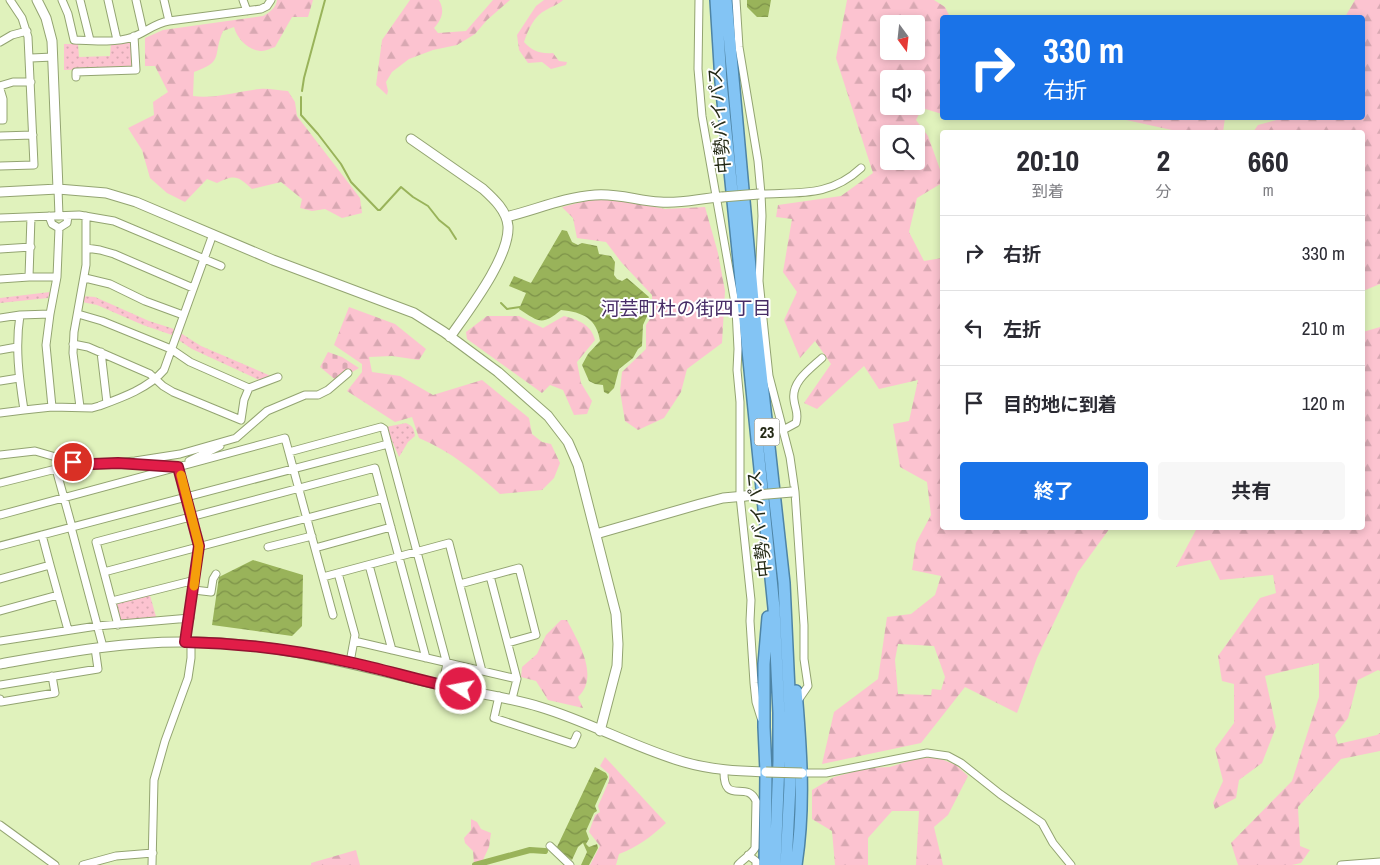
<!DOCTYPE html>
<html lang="ja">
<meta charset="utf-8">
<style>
:root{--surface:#fff;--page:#f7f7f7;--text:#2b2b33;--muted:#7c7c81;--line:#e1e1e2;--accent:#1a73e8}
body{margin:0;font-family:"Archivo Narrow","Noto Sans JP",sans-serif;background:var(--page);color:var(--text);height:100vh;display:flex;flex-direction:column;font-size:19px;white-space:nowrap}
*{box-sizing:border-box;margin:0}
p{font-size:16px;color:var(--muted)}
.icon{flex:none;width:28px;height:28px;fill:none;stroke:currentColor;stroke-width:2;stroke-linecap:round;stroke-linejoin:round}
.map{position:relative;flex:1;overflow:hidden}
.details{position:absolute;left:940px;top:130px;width:425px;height:400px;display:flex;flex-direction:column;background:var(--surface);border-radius:5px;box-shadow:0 2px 8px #0003}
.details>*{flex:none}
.top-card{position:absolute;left:940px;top:15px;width:425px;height:105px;border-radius:5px;box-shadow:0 2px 8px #0003;background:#1a73e8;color:#fff;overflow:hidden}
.needle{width:32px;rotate:165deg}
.buttons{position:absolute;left:880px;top:15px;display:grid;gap:10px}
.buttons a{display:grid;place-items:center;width:45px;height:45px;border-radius:5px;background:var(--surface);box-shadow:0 2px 8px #0003;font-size:25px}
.pin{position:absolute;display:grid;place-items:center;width:42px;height:42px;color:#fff;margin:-21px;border:2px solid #fff;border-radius:50%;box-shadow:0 1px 5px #0007}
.me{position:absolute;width:55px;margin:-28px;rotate:281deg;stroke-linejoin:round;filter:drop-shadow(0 0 4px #0008)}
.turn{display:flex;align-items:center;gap:18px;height:105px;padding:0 20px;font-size:22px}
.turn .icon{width:65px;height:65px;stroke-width:2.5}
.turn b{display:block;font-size:35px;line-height:42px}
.eta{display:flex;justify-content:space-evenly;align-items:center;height:85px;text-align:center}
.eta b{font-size:30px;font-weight:700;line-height:35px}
.action{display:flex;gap:10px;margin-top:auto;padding:10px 20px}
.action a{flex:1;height:58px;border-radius:5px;background:var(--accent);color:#fff;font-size:20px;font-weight:700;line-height:58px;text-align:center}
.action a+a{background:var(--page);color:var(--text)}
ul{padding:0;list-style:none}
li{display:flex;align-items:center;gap:15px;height:75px;padding:0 20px;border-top:1px solid var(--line)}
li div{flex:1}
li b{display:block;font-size:19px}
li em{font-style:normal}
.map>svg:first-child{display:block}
</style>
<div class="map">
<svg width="1380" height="865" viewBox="0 0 1380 865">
<defs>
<pattern id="forest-firs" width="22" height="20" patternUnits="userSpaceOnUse" patternTransform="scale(1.25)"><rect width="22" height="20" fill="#fcc3d0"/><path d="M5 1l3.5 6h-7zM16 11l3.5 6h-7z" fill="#d8a8b2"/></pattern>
<pattern id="cemetery-stones" width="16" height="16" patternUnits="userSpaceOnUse" patternTransform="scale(1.25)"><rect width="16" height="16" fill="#fcc3d0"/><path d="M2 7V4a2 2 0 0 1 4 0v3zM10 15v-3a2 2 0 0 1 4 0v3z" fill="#d8a8b2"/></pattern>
<pattern id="park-dots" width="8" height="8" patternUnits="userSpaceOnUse" patternTransform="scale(1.25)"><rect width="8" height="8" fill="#fcc3d0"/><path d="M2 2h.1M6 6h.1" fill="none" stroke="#d8a8b2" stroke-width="1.8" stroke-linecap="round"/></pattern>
<pattern id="water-waves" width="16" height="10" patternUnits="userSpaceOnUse" patternTransform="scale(1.25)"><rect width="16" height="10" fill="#99b35a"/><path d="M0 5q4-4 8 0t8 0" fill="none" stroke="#7d9249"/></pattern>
</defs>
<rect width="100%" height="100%" fill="#e0f2bc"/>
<path fill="url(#forest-firs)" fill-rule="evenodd" d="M277,0H313L308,17H292L275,47C271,48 266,51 262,51C249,51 237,39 234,27L223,31C212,56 225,61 194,72L193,96C215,99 238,91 260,89C269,88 279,91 288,91L295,102L297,116L360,198L362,213L342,218L325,209L312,211L300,208L302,199L281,182L252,189C238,176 235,174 217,183L207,179L185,202L167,193L150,178L142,150L128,128L154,115L153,102L168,92L155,66H145V38L163,30L263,16C270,12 276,8 277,0Z
M410,0H439C445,11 442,19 434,28L438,33L466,31L493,0H510L487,20L475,34L457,45L433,50L409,59L392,72L386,82L388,91L387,95L376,85L382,40Z
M544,0H563C558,5 552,6 546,10C534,16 528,30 524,42C532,51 540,54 553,53L559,61L567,62L566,65L551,69L542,62L528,63L519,50L517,35L536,6Z
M847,0H934L945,7L950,17L942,18V114L922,108L916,120L928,136L942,175V183L917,198L909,232L924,261L942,258V528H1110L1078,572L1037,658L1017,713L965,687L921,743L822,764L834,712L878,679L887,617L911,614L935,595L941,576L912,570L916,543L931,515L927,482L900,467L893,424L909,421L918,380L879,389L864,366L817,409L804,403L831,364L815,341L800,358L784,320L797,292L783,272L792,219L776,217L778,205L841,196L873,173L836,58ZM889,24H916V51H889ZM889,79H916V106H889ZM889,134H916V161H889ZM898,644L934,646L945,677L941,690L932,689L931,695L898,694L895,660Z
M1355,0H1380V284L1363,291L1364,220L1362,219V132H1253L1258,125L1284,118H1362V18L1345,17Z
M1117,118H1225L1223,132H1181Z
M593,199L626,201L665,209L705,207L718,253L725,291L722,343L687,369L681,392L664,418L638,430L625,421L620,391L622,372L646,349V325L652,316V295L622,263L606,242L577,238L573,218L562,207Z
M349,307L395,324L426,349L419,360L392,356L369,357L372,372L400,376L433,395L482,380L529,418L532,434L542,442L551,444L560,463L554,478L542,490L500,494C474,471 452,452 419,438L412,417L395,422L347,391L362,372V364L334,345Z
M487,316H519L543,328L564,316C578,320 591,324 595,340L577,362L581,383L592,401L587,414L574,415L563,390L550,385L542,393L467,339L466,332Z
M1380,327V671L1378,670L1358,680L1348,718L1335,735L1338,744L1377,735L1380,733V751L1341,759L1298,807L1300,846L1310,850L1301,863L1292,865H1238L1231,843L1292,781L1319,697V663L1265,676L1276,727L1262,763L1239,780L1236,798L1215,809L1213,803L1223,781L1215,749L1234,723V684L1222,681L1218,656L1260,598L1276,593L1273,575L1220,580L1210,560L1176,567L1197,528H1362L1363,332Z
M561,620H567C578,642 600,676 578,697L583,708L548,700L536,681L521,677L522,667L537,654L546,635Z
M605,757L666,823C652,836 638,847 619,854L616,865H590L600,846L589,832L595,815L600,812L598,806L609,781V774L600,766Z
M936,757L956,765L968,776L948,815L934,827L943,865H916L919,811H892L868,838V865H835L832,831L812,819V790L834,777L868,768L890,767L918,758Z
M471,819L477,822L481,829L491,833L489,847L482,862L474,863L473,851L465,843L464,838L471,830Z
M356,850L360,865H311V863Z"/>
<path fill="url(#cemetery-stones)" d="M328,352L342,357L359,368L337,381L320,367Z"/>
<path fill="url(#park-dots)" d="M130,40L132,43L133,65L129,68L64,70V44H78L79,57L110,56L111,43Z
M50,292L48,298L0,303V298Z
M82,296L95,297L149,321L174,329L172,335L143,325L97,305L82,302Z
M179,332L201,346L271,376L259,380L192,349L177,339Z
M406,423C413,426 414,429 415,436L408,442L399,457L386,427Z
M149,592L157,620L119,624L113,602Z"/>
<path fill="url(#water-waves)" d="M747,0H771L768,17H757L747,7Z
M562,230L567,231L572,242L578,245L582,243L597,246L599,254L611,256L615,262L614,275L617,279L622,281L627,278L649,297L644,307L649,312L643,325L642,346L638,349L633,358L619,369L614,388L608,394L604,392L603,385L595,384L589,381L582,365L588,354L600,341C597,319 583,312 561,310C542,326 539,322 519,309L526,293L509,286L514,276L531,283Z
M253,560L303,575L302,626L292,636L212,625L219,577Z
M595,767L606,773L608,777L595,806L597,811L594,813L586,831L589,839L586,844L589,847L597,844L598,848L589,865H581L587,852L583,843L578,847L572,860L566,856L557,847Z"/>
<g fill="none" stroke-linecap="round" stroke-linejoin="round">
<path stroke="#99b35a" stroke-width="2" d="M302,91L304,78L325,0
M301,97V115L318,134L341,164L351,182L378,210H380L401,187L413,197L428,206L439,220L449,228L456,239
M501,303L507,309L520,307"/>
<path stroke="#99b35a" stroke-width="6" d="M475,865L530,850L545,851"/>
<g stroke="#93a471" stroke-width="9">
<path id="minor" d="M62,0L68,14L74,40C93,41 115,43 133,37C146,32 155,23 169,21L164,0
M80,0L90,40
M108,0L117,40
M136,0L143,31
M243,0L247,11
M699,0L698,69L702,116L736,309L738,349L737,370L740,402V496L751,600L750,621L754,683L756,702L761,718
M736,0L739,47L758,161L761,194L762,216L759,281L769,376L790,457L795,492L804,625V659L808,686L797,702
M169,21L261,9L267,6L271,0
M0,42L12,35L27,31
M31,58L53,57
M76,77V72L136,70L134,36
M0,86L13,82H31
M0,89L3,99V120H0
M0,136L33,135
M0,166L34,165L28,37L22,18L10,0
M58,189L59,216
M761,194C800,192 830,197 861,168
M49,216L52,224L59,228L67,223L68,216
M0,218L79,215L114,221L221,266
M86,248L100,250L114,254L193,288
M0,249L31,247
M29,277L31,217
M85,278L110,284L145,301L183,315
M0,279L29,277H57
M50,314L20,315C15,347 19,378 24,410L52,407L46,345L50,314L57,277L59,228
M78,314L102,321L171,349L190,362L249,388
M0,318L20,315
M73,344L88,347L150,374L163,386L173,392L241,420L244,400L249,388L278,377
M0,350L17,347
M101,352L107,403
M0,381L19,378
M52,407L92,408L99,406C121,398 149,388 164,370L213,234
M80,407L73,353L74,332L86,265V216
M0,413L24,410
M783,430L796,423C799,413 795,409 794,400C791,382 810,369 822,358
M289,452L381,427L384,429L447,664L442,685
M0,455L35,451L73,462L101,464L135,461L180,454L236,438L267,411L305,395H318L328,390L348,373
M189,461L220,446
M133,464L172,467
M178,467L199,547L185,641
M0,483L56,469L72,527
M0,515L285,438L333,615
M71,527L103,647
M42,535L50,565
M0,546L388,444
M268,547L312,536
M315,548L391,527
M369,565L392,650
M104,572L383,498
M338,573L355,635L350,662
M490,576L517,679L512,699
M323,577L449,543L482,671
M0,579L50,565L68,630
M460,584L519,568L536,635L508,643
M194,590L211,592L213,579L216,574
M112,601L195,580
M0,611L58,595
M118,625L96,542L375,468L426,658
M0,641L97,626L190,618
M354,641L517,679
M0,685L98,669L95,648
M499,696L494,718L573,744L577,735
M0,699L1,702L55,693L52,676
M724,770C723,807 747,779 756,801L755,848C751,855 743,859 738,865
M802,773H826L927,753L948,756L961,763L1000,794L1042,823L1053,843L1071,865
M0,825L55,865
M550,846L570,865
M748,855L756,861V865
M83,865L116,856L153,853
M152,865L154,780L165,741L188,678L191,658V642
M1341,865L1380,862"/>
</g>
<g stroke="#93a471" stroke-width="11">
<path id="tertiary" d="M411,139L483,189C494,199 507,211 508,226C510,257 468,311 450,337
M58,189L106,193L136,202L273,260L414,313L444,332L498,372L548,416L568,442L578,465L616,614L618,644L617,666L600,731
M0,192L58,189L52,41L46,18L37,0
M506,217C535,210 565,197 595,195C618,193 638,201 660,202C681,204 701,198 722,197
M596,534L700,504L723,498L745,496
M0,664C62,653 125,641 188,642C278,642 354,665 440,685C474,693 507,697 540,707C590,722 635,748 684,762C711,770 738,771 766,772"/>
</g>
<g stroke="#4e84a5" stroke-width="14">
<path id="trunk" d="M716,0L721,82L774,608L779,713V761L775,865
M726,0L753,301L784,583L790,712V785L786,865
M796,691C801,750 805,807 796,865
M765,865L766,772L764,727V664L768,617"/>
</g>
<use href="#minor" stroke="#fff" stroke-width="7"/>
<use href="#tertiary" stroke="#fff" stroke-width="9"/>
<use href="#trunk" stroke="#83c4f4" stroke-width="11"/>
<g stroke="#93a471" stroke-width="11" stroke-linecap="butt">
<path id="tertiary-bridge" d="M722,197L759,194
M745,496L792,492
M766,772L802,773"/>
</g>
<use href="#tertiary-bridge" stroke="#fff" stroke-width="9"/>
</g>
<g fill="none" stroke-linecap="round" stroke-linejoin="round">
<g stroke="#92132f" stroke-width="12">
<path id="route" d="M73,462L93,464L118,463L178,467L199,546L185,642C241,643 295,650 349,662C387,670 423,682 461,689"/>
</g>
<use href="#route" stroke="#e11d48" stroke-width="9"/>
<path stroke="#f59e0b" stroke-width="9" d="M181,475L199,546L194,586"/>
</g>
<g text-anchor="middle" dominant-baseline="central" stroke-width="4" stroke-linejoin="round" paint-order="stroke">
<rect fill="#fff" stroke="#666a5c" stroke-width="1" x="754.5" y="418.5" width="25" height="27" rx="4"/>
<g font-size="16" font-weight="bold" fill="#242a16">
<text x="767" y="432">23</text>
</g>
<g font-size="18" fill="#242a16" stroke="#fff">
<text transform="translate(719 120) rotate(-95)">中勢バイパス</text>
<text transform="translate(759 524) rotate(-96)">中勢バイパス</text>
</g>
<g font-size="19" fill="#472c66" stroke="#fff">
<text x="686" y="308">河芸町杜の街四丁目</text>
</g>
</g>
</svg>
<div class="buttons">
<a><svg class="needle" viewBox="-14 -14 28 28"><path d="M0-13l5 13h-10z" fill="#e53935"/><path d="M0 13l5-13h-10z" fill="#7c7c81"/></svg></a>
<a><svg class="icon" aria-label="sound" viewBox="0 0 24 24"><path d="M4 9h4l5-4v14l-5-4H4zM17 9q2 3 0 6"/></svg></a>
<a><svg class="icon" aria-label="search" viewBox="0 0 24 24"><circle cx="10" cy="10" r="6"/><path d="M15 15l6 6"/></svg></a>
</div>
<div class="pin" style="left:73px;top:462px;background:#d93025"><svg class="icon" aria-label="arrive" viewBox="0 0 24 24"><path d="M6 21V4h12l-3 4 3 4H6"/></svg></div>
<svg class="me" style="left:461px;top:689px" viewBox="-20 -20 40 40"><circle r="17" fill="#e11d48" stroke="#fff" stroke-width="3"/><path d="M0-11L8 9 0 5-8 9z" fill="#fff"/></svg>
<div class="top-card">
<div class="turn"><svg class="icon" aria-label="right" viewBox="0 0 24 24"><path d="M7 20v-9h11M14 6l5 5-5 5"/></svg><div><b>330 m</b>右折</div></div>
</div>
<section class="details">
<div class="eta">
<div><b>20:10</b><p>到着</p></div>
<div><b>2</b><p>分</p></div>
<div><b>660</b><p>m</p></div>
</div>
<ul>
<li><svg class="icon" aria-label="right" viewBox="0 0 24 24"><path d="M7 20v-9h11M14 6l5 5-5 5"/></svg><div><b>右折</b></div><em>330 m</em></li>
<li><svg class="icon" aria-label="left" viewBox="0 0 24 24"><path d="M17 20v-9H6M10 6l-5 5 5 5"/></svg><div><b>左折</b></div><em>210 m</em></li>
<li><svg class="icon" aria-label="arrive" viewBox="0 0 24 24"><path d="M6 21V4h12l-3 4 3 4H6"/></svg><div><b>目的地に到着</b></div><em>120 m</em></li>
</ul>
<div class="action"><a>終了</a><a>共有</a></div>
</section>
</div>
